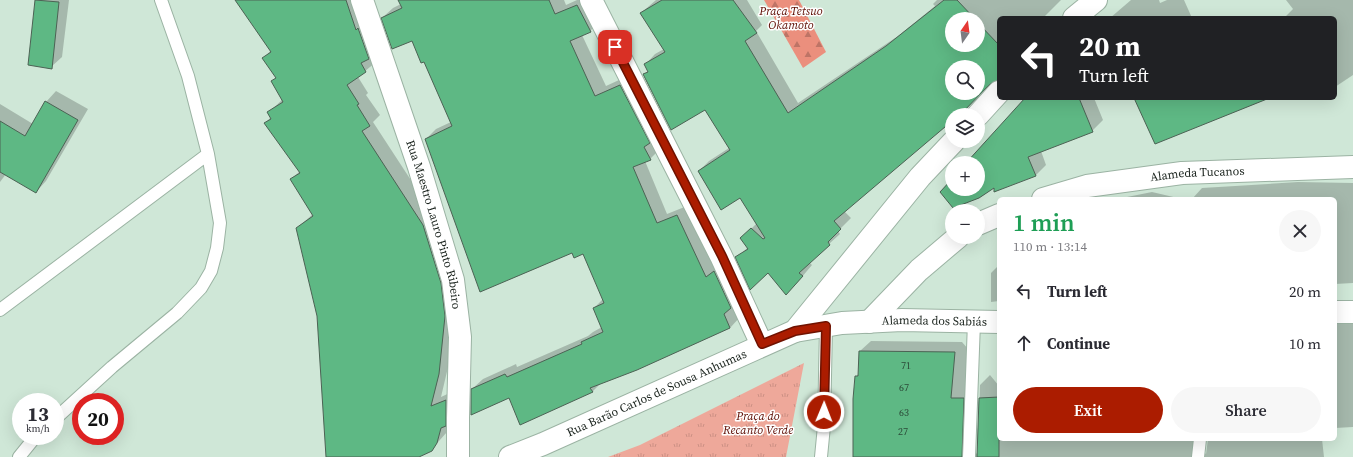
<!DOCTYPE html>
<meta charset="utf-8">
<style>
:root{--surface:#fff;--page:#f7f7f7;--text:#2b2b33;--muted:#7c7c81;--accent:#ab1c00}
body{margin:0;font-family:"Source Serif 4",serif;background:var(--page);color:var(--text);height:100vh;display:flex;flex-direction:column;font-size:15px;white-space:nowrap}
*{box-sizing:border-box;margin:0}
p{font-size:13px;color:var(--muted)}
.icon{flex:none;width:22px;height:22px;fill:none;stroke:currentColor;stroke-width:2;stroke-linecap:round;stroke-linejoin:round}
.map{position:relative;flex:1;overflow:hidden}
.details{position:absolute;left:997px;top:197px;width:340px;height:244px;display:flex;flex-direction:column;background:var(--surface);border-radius:6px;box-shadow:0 4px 16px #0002}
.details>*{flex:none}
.top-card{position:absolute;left:997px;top:16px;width:340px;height:84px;border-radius:6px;box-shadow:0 4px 16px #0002;background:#202124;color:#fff;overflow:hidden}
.needle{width:26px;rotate:14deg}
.fabs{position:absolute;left:945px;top:12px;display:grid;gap:8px}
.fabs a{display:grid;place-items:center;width:40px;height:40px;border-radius:50%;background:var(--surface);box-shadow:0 4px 16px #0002;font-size:20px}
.speed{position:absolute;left:12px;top:393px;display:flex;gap:8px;font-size:20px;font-weight:700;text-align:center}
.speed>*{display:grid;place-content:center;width:52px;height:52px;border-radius:50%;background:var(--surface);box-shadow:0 4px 16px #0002;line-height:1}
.speed small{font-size:10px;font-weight:400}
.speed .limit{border:6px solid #d22;background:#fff;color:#111}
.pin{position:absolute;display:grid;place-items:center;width:34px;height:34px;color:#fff;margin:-17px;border-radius:8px;box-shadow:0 2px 6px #0006}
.me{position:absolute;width:44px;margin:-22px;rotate:1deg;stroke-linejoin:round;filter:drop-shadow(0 0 3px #0008)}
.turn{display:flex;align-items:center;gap:14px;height:84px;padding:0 16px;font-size:18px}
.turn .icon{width:52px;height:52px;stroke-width:2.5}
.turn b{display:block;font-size:28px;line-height:34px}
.round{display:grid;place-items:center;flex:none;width:42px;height:42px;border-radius:21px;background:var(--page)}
.summary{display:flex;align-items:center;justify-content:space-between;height:68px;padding:0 16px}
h1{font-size:24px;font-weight:600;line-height:30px;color:#1e9e55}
.cta{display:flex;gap:8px;margin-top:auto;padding:8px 16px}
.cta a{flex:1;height:46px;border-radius:24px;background:var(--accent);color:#fff;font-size:16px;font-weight:600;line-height:46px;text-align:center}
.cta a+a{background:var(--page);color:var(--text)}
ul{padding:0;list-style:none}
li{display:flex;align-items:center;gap:12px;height:52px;padding:0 16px}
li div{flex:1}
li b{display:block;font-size:15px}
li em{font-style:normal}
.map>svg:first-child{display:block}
</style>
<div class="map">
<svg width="1353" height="457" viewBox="0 0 1353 457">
<defs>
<pattern id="forest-firs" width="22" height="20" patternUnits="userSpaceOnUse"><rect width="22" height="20" fill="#eb8f7d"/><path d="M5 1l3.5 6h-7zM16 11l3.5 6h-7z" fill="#be7466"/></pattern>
<pattern id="park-tufts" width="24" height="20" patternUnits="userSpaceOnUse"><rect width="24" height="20" fill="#eea89a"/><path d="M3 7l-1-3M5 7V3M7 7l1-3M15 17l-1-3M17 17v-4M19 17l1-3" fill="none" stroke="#cc9084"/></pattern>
</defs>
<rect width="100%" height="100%" fill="#cfe7d7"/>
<path fill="url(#forest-firs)" d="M764,0H799L826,52L803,68Z"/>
<path fill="url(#park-tufts)" d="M804,363L786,457H608L640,445Z"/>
<path fill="#0003" fill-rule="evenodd" d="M36,0H69L62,57L51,67L29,64Z
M237,0H359L376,62L358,77L368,93L366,95L380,115L373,122L433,214L450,272L449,363L441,397L456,390L447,432L431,450L413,457H327L318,316L297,228L313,214L291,179L300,171L265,123L271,117L268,113L283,99L272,81L277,77L264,58L271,50Z
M399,0H564L566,5L577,0H590L600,21L590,31L582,35L606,86L630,75L660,149L650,159L645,161L667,214L687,206L740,317L730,328L602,382L592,392L509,397L472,389L483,379L516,364L517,367L588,336L593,332L602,327L594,308L603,299L583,253L573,252L426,139L436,129L451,122L424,61L412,40L382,18L393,8L401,4Z
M656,0H747L762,25L756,31L798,103L898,36L935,6L933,4L937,0H1061L1043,18H999V60L992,81L967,108L958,115H952V120L844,211L851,218L838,231L840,234L809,262L812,265L796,284L737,258L748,247L741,239L757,223L740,197L699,171L709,161L729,148L705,108L644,75L648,71L645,65L655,54L664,49L641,13ZM952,19H978V45H952ZM952,67H978V93H952Z
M1131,0H1159L1160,3L1167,0H1184L1192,18H1110Z
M1286,0H1353V75L1335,87V18H1284L1293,9Z
M56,91L88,109L46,181L36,192L6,174L0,182V104L33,124L46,102Z
M1026,98H1094L1103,120L1092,131L1041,151L1046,165L1036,175L995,191V186L978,197L942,192L952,180V189H978V163H968Z
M1298,182L1353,183V283L1335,284V199H1192L1202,188Z
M1152,192L1182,199H1117Z
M999,230V262L997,232Z
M999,265V301L991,302V273Z
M1353,322V427L1335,428V323Z
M871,341L962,342L975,357V453L978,454L980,385L990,375L999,386V439H1202L1201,450L1206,454L1208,439H1322L1324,457H854L856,377L859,373L860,351Z"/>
<path fill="#5eb884" stroke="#4c6254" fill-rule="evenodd" d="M35,0L59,2L52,69L28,65Z
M235,0H346L356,30L358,28L369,59L361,63L366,72L347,85L359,104L357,105L370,126L362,131L423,225L441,283L445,316L439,374L431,406L446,400V426L441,428L437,443L432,451L419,457H326L317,316L296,228L313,216L290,179L300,173L264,123L271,119L267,112L283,102L271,81L276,78L262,58L271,52Z
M398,0H549L555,14L577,5L591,32L570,41L595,96L620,85L650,143L644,147L651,160L633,167L657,223L677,215L706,277L714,271L731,308L724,314L730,328L637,370L590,388L593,392L520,425L509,398L471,415V389L505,374L507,377L582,344L581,342L603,332L593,308L604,303L583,254L574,258L572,253L480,292L425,139L452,126L424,62L421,63L412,41L392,49L381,18L402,8Z
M662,0H733L757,33L745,41L788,113L886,46L944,0H957L975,19H952V45H978V23L999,45V80L990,84L960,115H952V121L834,221L841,229L828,242L830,245L799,273L803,276L786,295L768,273L750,290L735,257L748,249L740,238L751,228L763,239L765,238L740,198L721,210L698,171L730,150L705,110L671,130L643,74L648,72L644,64L665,52L640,13ZM952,67H978V93H952Z
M1025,98H1079L1093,132L1028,157L1036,176L994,192V188L979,198L953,208L940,192L952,179V189H978V163H966Z
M1134,98H1266L1267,99L1155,144Z
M45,101L78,120L36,193L0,172V121L25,136Z
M859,351L955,352L951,398H964L962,457H853V399L855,376H858Z
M999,397V457H977L979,398Z"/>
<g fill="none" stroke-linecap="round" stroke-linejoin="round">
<g stroke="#9bb3a3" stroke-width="14">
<path id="lane" d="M0,310L208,154
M55,419L112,367L177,313L201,288L211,271L217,248L220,223L208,154L188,76L161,0
M19,457L36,436
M821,457L824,426L826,326
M969,457L974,322
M1198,457L1200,439"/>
</g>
<g stroke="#9bb3a3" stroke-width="24">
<g id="street">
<path id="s1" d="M362,0L419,167L453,280L460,337L458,418V457"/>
<path d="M591,0L721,256L762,345"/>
<path d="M1074,18L1096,0"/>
<path d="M978,115L999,92"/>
<path id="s2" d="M1043,199L1087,186L1182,173L1353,167"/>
<path d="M978,224L999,215"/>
<path d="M1335,312H1353"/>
<path d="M869,322L919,270L958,237"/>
<path id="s3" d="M795,331L842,323L902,320L999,322"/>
<path id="s4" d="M510,457L543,444L795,331L920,177L954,141"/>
</g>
</g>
<use href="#lane" stroke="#fff" stroke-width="12"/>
<use href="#street" stroke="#fff" stroke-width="22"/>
</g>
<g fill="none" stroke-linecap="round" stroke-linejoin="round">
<g stroke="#6f1200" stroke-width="10">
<path id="route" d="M615,47L722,256L762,344L795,331L826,326L824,412"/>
</g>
<use href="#route" stroke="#ab1c00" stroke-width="7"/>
</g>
<g text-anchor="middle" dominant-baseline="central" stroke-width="3" stroke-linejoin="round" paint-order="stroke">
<g font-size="10" fill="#2b4837">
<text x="906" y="365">71</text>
<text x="904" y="387">67</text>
<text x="904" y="412">63</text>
<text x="903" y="431">27</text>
</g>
<g font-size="12" font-style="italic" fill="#5d0b00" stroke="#fff">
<text x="791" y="11">Praça Tetsuo<tspan x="791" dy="14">Okamoto</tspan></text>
<text x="758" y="416">Praça do<tspan x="758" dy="14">Recanto Verde</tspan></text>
</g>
<g font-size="12" fill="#1a231d" stroke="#fff">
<text stroke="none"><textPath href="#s2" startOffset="157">Alameda Tucanos</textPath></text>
<text stroke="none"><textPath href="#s1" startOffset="236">Rua Maestro Lauro Pinto Ribeiro</textPath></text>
<text stroke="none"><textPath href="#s3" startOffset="140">Alameda dos Sabiás</textPath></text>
<text stroke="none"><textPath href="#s4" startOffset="160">Rua Barão Carlos de Sousa Anhumas</textPath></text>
</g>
</g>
</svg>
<div class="fabs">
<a><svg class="needle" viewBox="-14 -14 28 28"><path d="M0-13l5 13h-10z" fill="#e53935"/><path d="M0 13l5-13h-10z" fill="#7c7c81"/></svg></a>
<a><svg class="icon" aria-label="search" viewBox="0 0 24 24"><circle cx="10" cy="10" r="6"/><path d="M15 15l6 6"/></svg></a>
<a><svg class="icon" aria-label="layers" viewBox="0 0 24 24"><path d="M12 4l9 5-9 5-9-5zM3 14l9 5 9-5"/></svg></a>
<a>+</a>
<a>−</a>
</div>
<div class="speed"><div>13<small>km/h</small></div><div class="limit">20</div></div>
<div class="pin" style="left:615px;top:47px;background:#d93025"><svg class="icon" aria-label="arrive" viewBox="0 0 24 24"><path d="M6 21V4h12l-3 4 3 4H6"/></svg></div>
<svg class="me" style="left:824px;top:412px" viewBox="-20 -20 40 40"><circle r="17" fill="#ab1c00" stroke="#fff" stroke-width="3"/><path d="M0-11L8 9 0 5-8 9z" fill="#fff"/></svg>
<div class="top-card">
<div class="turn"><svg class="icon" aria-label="left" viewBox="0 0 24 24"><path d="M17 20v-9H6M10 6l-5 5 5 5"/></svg><div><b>20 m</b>Turn left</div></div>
</div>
<section class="details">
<div class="summary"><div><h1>1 min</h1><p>110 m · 13:14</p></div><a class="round"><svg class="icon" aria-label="close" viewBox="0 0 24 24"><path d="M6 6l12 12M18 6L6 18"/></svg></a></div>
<ul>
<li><svg class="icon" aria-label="left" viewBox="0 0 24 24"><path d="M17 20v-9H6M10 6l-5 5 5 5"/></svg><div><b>Turn left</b></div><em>20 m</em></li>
<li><svg class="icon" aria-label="ahead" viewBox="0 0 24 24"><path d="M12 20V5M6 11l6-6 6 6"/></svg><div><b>Continue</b></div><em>10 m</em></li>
</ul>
<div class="cta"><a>Exit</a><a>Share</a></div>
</section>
</div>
